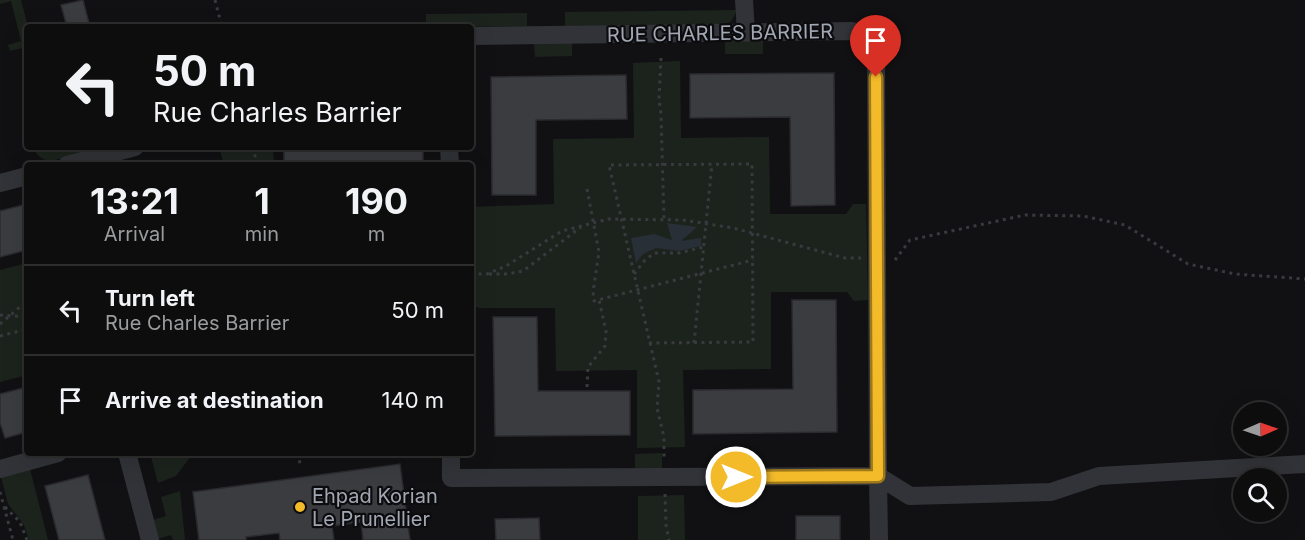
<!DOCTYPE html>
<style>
:root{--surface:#0d0d0e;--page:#1b1b1c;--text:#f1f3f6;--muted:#9a9c9e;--line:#2d2d2e}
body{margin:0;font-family:Inter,sans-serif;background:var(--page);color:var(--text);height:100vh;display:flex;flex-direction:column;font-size:22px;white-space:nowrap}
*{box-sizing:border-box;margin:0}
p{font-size:20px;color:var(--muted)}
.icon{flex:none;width:33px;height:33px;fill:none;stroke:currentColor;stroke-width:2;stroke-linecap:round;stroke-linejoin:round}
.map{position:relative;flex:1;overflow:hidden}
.drawer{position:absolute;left:24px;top:162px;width:450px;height:294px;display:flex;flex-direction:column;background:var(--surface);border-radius:6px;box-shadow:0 6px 24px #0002,0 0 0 2px var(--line)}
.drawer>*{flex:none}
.guide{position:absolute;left:24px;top:24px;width:450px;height:126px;border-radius:6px;box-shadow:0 6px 24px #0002,0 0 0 2px var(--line);background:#0d0d0e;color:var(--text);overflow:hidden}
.needle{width:39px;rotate:88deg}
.tools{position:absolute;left:1233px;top:402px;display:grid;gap:12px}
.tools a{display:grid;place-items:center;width:54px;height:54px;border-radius:50%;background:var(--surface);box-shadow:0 6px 24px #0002,0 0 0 2px var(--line);font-size:30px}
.pin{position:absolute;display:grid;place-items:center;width:51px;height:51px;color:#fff;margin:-62px -26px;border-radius:50% 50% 50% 0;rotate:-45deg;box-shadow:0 0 6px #0007}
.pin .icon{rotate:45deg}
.me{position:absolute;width:66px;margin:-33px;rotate:90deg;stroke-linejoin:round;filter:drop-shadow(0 0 4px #0008)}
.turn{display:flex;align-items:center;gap:21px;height:126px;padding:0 30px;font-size:27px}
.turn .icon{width:78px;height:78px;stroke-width:2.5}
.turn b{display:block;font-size:42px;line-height:51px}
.eta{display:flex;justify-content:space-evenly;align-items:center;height:102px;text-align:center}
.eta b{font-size:36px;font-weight:700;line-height:42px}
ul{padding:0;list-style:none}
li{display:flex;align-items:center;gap:18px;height:90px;padding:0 30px;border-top:2px solid var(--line)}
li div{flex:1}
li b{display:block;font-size:22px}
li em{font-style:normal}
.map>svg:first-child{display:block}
</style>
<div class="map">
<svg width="1305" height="540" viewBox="0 0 1305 540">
<rect width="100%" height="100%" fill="#111113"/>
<path fill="#1c231d" d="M0,0H21L28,27L27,65L22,48L10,51L8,45L21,41L11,1L0,4Z
M737,10L731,22L725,24L565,26V12Z
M527,13V26L426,27V14Z
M763,40V54H725V41Z
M572,42V56L535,57L534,43Z
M680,61L681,138L769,137L770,214H846L853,204H866L868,300L854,301L847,292H771V369L683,370L685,447L637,448V370L556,371L555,308H479L471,305V207L554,204L553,139L634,138L633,63Z
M34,147H105L51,161C42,160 36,156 34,147Z
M219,147H273L274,165H224Z
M27,263V375L0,382V270Z
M150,453H209L191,456L176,476L158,483Z
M662,453V472L648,473L641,468H635V454Z
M30,469L48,540H29L24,525L8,504L1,477Z
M180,491L185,540H173L171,535L158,539L153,520L166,516L161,497Z
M684,495L685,540H638V496Z"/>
<path fill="#282f36" d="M667,223L697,227L681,241L701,238V246L679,251L656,248L643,254L636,263L631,238L654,234L672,240Z"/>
<path fill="#3b3c40" stroke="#2b2b2f" stroke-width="1.5" d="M83,0L90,27H67L61,5Z
M834,73L835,205L791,206L790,117L690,118V74Z
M626,75L627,119L536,120V195H492L491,77Z
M423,147V165H284V149Z
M27,204V250L0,257V211Z
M792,300H836L837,432L693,434V390L793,389Z
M493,317H537L538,391H630V435L495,436Z
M27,387V432L5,438L0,423V394Z
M400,464L410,540H363L361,522L332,526L334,540H280L279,533L246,537V540H199L193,492Z
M88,475L105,540H59L45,486Z
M796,516H840V540H796Z
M539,518L540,540H496L495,519Z"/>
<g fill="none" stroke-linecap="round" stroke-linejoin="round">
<path stroke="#383a3f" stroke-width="3" stroke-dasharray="3 4.5" stroke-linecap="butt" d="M215,0L222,27
M661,58L659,99L661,114L664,220
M253,147L257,165
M587,189L599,252L593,292L594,301L753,260
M895,260L910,240L1025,215L1083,216L1125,225L1188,264L1235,274L1305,279
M471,274H487L506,266L562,231L608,219L683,220L733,228L845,258H861
M489,274H507L523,271L581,227
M634,274L645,260L655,253H679L704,247
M0,315L27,317
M0,324L27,301
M0,336L27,329
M649,343L753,342L752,164L609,165L659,382L657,408L664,437V461
M694,343L712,164
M587,387L588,367L605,346L606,331L599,300
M298,453L300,464
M0,492L13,540
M665,494L666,525L669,540
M5,507L20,522L27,540"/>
<path stroke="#323338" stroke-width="18" d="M744,0L746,32
M449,147L450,165
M67,165L135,147
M0,183L27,176
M127,453L150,540
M451,453V478L878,476L876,53L868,39L852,31L471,36
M0,469L58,453
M878,476L910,496L1051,492L1099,476L1305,464
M878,476L879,540"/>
</g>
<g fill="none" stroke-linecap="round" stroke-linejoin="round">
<g stroke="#9e791b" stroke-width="15">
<path id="route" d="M736,477L878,476L876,77"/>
</g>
<use href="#route" stroke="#f3ba29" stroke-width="10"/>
</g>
<circle fill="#f3ba29" stroke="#0c0c0e" stroke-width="2" cx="300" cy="507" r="6"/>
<g text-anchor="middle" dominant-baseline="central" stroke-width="4.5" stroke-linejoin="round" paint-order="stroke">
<g font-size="20" fill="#a2a7b4" stroke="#0c0c0e">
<text transform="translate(720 33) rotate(-1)">RUE CHARLES BARRIER</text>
</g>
<g font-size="20" fill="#a2a7b4" stroke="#0c0c0e" text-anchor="start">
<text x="312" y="496">Ehpad Korian<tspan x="312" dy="23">Le Prunellier</tspan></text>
</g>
</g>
</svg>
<div class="tools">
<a><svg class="needle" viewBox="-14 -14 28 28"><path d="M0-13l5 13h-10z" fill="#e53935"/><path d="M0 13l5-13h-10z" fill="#9a9c9e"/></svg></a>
<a><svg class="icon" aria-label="search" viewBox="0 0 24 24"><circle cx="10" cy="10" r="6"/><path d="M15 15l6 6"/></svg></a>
</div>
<div class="pin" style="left:876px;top:77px;background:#d93025"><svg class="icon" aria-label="arrive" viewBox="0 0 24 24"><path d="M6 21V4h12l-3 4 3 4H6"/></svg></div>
<svg class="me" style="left:736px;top:477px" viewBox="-20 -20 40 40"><circle r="17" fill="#f3ba29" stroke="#fff" stroke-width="3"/><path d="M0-11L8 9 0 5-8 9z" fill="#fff"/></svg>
<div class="guide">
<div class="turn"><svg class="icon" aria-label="left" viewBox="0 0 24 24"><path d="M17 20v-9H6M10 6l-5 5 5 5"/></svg><div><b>50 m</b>Rue Charles Barrier</div></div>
</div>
<section class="drawer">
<div class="eta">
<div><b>13:21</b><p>Arrival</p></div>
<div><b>1</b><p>min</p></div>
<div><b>190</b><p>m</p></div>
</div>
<ul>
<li><svg class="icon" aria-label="left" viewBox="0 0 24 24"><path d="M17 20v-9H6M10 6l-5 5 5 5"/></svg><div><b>Turn left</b><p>Rue Charles Barrier</p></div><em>50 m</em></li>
<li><svg class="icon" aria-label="arrive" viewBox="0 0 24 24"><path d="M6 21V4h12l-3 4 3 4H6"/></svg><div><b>Arrive at destination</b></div><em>140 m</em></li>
</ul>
</section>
</div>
